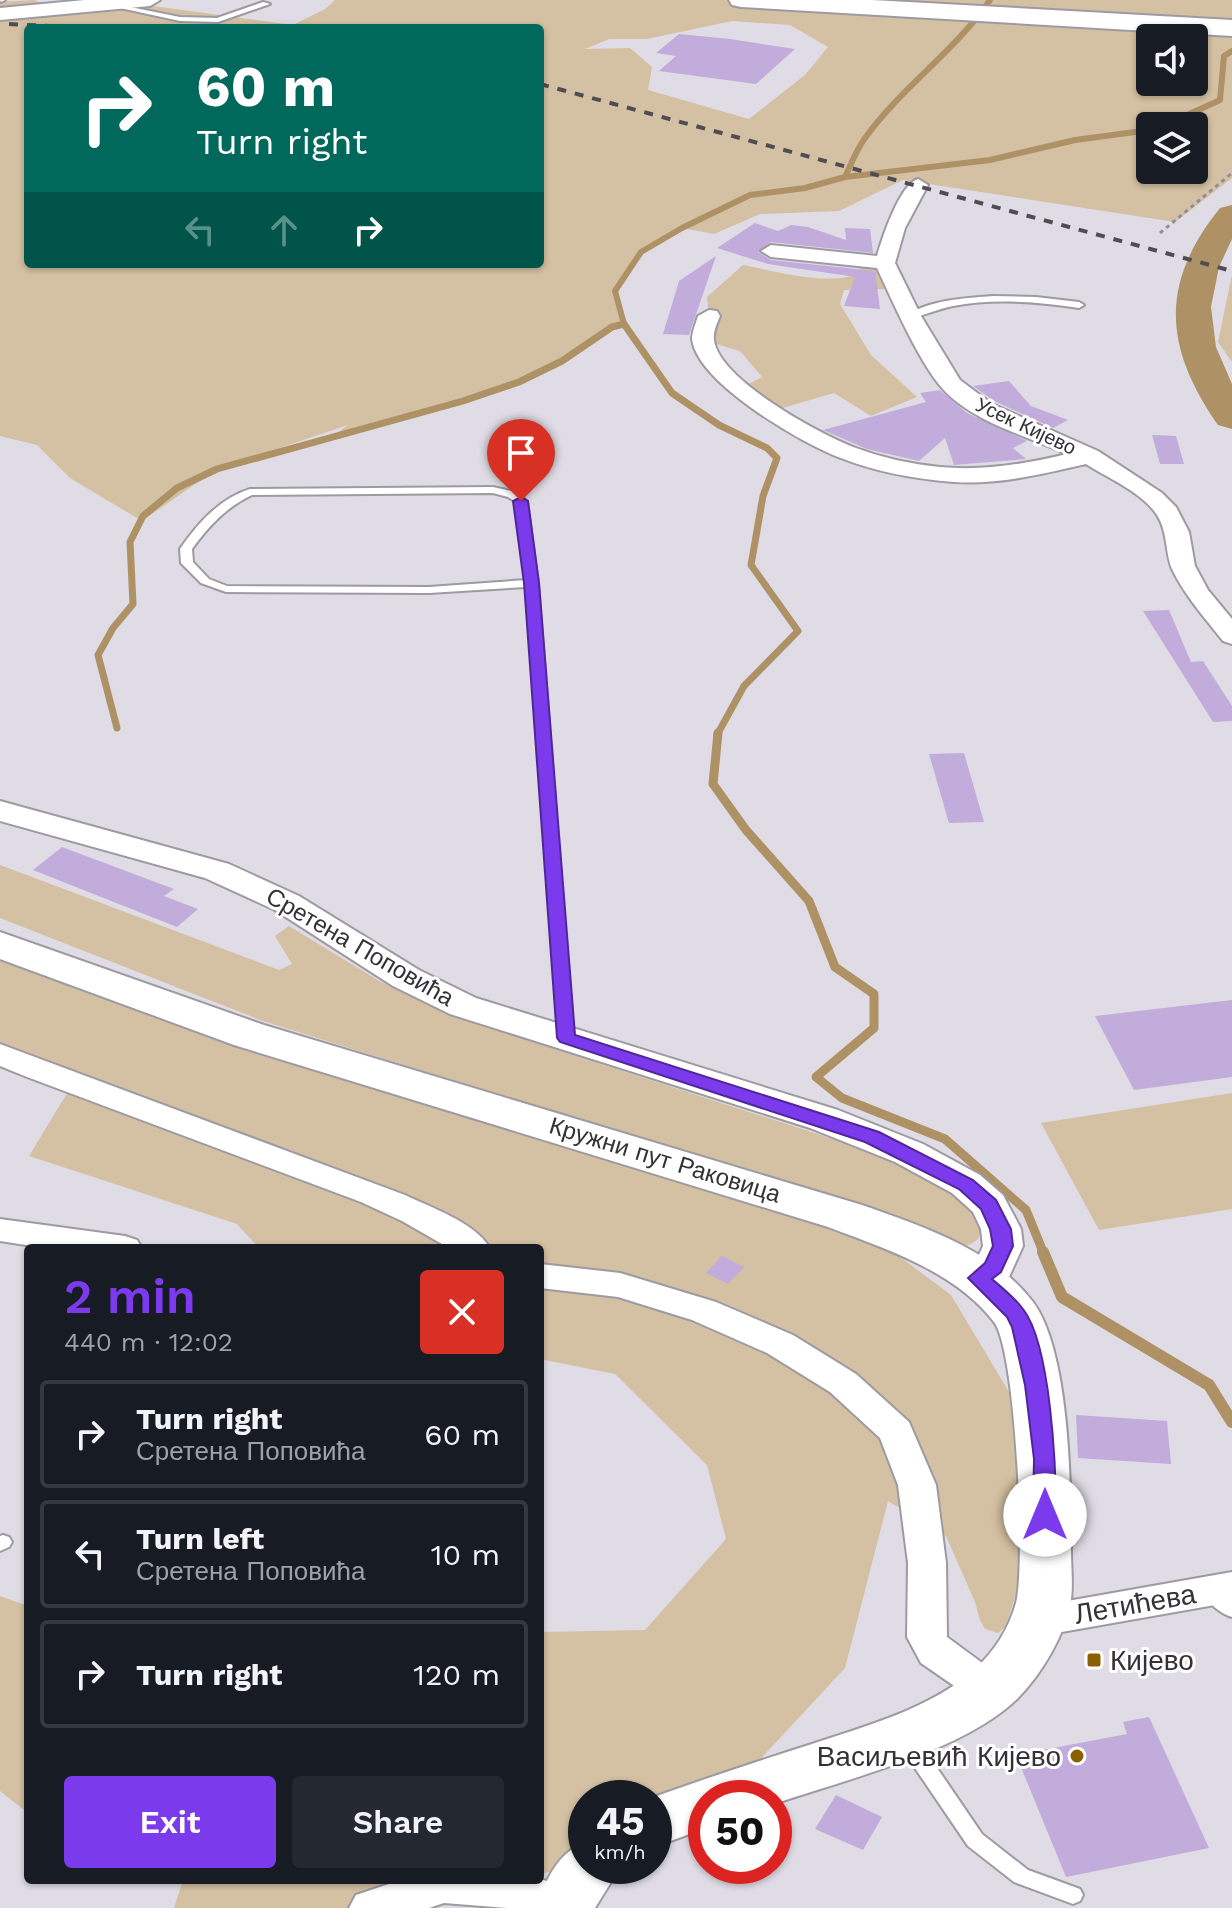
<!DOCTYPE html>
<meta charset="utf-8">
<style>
:root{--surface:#171b24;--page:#242831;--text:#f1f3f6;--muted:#9ea1a6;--line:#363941;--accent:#7c3aed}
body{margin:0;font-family:"Work Sans",sans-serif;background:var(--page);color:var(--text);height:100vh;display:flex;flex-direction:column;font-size:30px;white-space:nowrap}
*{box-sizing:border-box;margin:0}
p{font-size:26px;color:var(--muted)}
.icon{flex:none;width:44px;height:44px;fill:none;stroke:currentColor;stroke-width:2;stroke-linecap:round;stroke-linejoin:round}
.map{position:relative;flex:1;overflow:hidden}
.details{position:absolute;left:24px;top:1244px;width:520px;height:640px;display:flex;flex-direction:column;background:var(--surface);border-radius:8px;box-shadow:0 2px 6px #0004}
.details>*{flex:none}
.top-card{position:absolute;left:24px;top:24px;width:520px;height:244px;border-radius:8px;box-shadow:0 2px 6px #0004;background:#00695c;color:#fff;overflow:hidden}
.fabs{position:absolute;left:1136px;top:24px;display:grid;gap:16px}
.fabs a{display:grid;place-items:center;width:72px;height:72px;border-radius:8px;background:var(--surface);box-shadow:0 2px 6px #0004;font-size:40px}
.speed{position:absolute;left:568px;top:1780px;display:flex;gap:16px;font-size:40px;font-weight:700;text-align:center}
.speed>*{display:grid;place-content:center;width:104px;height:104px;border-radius:50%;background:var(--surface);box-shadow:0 2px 6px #0004;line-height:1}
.speed small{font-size:20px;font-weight:400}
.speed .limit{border:12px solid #d22;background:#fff;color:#111}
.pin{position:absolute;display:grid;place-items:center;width:68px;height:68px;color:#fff;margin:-82px -34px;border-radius:50% 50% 50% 0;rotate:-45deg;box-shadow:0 0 8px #0007}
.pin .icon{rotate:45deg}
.me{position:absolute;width:88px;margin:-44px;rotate:0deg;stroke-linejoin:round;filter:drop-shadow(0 0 6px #0008)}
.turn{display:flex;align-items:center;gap:28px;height:168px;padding:0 40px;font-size:36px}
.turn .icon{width:104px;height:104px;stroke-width:2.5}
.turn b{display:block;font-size:56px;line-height:68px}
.lanes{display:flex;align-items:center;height:76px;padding:0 40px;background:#0003;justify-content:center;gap:40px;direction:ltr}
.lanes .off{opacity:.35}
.round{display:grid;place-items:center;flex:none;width:84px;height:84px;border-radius:8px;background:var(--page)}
.head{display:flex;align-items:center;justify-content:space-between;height:136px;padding:0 40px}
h1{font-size:48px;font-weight:600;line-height:60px;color:var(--accent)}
.action{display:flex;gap:16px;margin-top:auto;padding:16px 40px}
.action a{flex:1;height:92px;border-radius:8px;background:var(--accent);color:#fff;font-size:32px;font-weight:600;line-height:92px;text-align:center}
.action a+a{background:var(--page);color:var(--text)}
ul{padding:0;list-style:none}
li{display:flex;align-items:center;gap:24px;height:108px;margin:0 16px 12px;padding:0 24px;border:4px solid var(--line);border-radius:8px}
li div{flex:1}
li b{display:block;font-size:30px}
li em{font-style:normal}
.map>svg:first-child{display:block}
</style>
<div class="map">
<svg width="1232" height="1908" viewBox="0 0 1232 1908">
<rect width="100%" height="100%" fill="#e0dce5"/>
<path fill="#d4c0a2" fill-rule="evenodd" d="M34,0L60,10L131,3L293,25L325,9L335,0H1232V178L1175,222L903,180L839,211L760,214L714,234L682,228L641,252L615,290L624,324C590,343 557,365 521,381C461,408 393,420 330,438L348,425L217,469L142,521L70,478L37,445L0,436V2ZM732,21L790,25L828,47L805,75L749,119L648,90L652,67L630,48L585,49L609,39H647ZM28,28H540V264H28ZM1150,38H1194V82H1150ZM1150,126H1194V170H1150Z
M851,262L874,264L886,289L844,290L840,304L871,355L917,397L871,416L834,393L779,409L745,386L762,377L740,351L703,340L709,316L707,297L743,265C771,270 840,290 861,270Z
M1232,275V362L1218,342Z
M0,865L279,970L292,964L275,936L289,926L381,982L462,1019L901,1161C930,1180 966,1197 983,1228L977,1240L965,1247L876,1213L263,1021L0,918Z
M0,945L845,1216L951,1295L1012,1397L1028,1555L1006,1626L998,1633L985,1629L980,1620L975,1602L946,1536L888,1501L845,1668L726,1796L586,1798V1864L540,1874V1632L645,1630L726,1539L707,1465L615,1374L540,1359V1248H259L237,1224L29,1156L72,1085L0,1052Z
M1232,1093V1209L1099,1230L1041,1123Z
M0,1596L28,1606V1813L0,1791Z
M183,1880H513L381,1908H174Z"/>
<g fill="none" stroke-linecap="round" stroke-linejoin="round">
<path stroke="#ae9266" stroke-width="6" d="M1163,126L1220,100L1224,56L1232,51
M845,177L990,160L1075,140L1150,130
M624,324L615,291L641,252L682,228L750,195L805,188L845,177C851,164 857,149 865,138C901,88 955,51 990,0
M618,325H625"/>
<path stroke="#ae9266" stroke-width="7" d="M117,728L98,655L113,628L133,604L130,542L143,516L177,488L217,469L463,401L519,382L562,361L612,327L624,324L672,393L719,425L767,448L777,458L763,496L751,565L798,631L744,686L717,735"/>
<path stroke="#ae9266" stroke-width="9" d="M718,733L713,784L746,830L809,901L835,967L874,994V1028L816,1077L842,1098L945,1139L1026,1210L1044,1254"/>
<path stroke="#ae9266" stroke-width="12" d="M1043,1252L1062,1297L1209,1385L1232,1422"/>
<path fill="#ae9266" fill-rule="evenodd" d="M1232,205V239L1219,267L1211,307L1216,347L1232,384V429L1218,425C1164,347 1159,284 1220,208Z"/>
</g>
<path fill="#c1acdb" d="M679,34L730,39L795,49L756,84L659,71L676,56L656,53Z
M755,223L778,231L791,225L808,227L846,240L845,228L870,229L873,253L771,242L758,252L771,260L875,271L880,309L844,306L855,277L768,264L717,248Z
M716,256L689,335L663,334L679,281Z
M1009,381L1031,406L1068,420L1053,428L994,401L973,386Z
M940,390L967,413L1027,441L1013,448L1026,459L954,465L945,438L919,461L867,449L823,430L926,402L920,393Z
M1152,435L1176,436L1184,464H1160Z
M1169,610L1191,662L1203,661L1232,706V721L1213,722L1143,611Z
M964,753L984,822L949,823L929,754Z
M62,847L174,889L164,896L198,909L177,927L33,870Z
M1232,1000V1077L1134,1090L1095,1016Z
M722,1256L744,1267L728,1284L706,1273Z
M1076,1415L1167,1421L1171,1464L1078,1458Z
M1149,1717L1209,1848L1066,1877L1016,1755L1127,1734L1123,1722Z
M836,1795L882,1817L863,1850L815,1829Z"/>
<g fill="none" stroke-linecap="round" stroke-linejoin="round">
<g stroke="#9d9aa2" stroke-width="4">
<path id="service" d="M0,0H5L1,2Z
M263,2L270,4L218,22L180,21L111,6L115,4L180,17L217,18Z
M993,296L1036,297L1079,302L1084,305L1079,308C1037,302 995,298 953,306C938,309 924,315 910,319L905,316C929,300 965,298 993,296Z
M493,487L516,492L527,501L538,583L573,1038L566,1043L559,1038L526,587L429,593L226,592L201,583L181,563L180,549C198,523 219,499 250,489ZM493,493L508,497L516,502L526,580L429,587L227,586L209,579L193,562L192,549C208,527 226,507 252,495Z
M3,1535L9,1537L12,1542L9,1547L0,1551V1536Z
M1212,1586L1218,1588L1232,1600V1617C1221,1614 1208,1603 1203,1593L1206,1588Z
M909,1735L916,1737L982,1834L1028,1870L1080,1889L1083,1895L1080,1901L1073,1904L1014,1882L968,1846L902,1749L899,1743L902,1737Z"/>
</g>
<g stroke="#9d9aa2" stroke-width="4">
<path id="minor" d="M918,179L928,185L905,228L895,263L921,316L960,380L992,404L1098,451L1162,493L1176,507L1189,532L1195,566L1208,590L1232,619V644L1223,641C1205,618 1185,596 1172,569C1165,552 1168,532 1157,515C1143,493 1108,478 1086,464C1042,474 999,485 954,482C915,479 876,472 841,458C803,444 697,383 692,339C692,332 696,323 698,316L709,310L717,311L720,316C717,323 713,332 714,340C719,380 821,435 856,448C883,458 911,464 940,467C983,471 1025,464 1067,454C1027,436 972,422 942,388C918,360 893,302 877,268L771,257L761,251L771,245L877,256C882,238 900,184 918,179Z
M0,1044L405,1195C432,1208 474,1222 490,1248H449L402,1221L361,1202L27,1077L0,1066Z
M0,1219L125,1236L137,1240L142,1248H45L0,1241Z
M540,1264L620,1273L716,1302L793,1335L856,1374L909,1422L936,1485L946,1563L947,1637L1004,1679L1010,1690L1004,1701L990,1706L976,1701L921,1663L907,1637L908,1563L898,1485L880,1438L830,1392L767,1353L692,1320L618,1297L540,1288Z
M1232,1572V1602L1039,1636L1025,1632L1019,1621L1025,1610L1039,1606Z
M540,1879L581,1891L588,1904L586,1908H507L444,1903L429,1908H349L356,1895L401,1880Z"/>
</g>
<g stroke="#9d9aa2" stroke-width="4">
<path id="tertiary" d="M85,0H160L150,6L0,20V8Z
M0,801L229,864L299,896L419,970L476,998L838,1110L923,1144L980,1175L1003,1195L1021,1229L1023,1246L1009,1277L993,1288L978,1292L963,1288L957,1278L963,1268L977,1259L983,1246L981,1229L973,1212L952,1193L895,1162L810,1128L450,1014L393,986L275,910L205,878L0,821Z"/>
</g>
<g stroke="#9d9aa2" stroke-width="4">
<path id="secondary" d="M0,932L264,1025L862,1205C921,1226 993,1249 1033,1302C1070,1352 1071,1488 1071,1551C1071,1566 1073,1584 1071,1599C1066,1634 1041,1675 1017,1699C962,1752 846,1779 774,1804V1798H706V1828L654,1847V1798H651C704,1779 758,1761 812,1744C868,1725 930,1709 975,1669C995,1651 1009,1628 1016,1603C1026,1566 1016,1350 994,1322C955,1271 886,1249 828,1227L234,1045L0,959Z
M586,1842V1866H621L595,1908H534C547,1881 556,1853 586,1842Z"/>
</g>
<g stroke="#9d9aa2" stroke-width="4">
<path id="motorway" d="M729,0H872L1232,20V36L741,7L732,5Z"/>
</g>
<path stroke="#928f95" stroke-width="3" stroke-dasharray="4 4" stroke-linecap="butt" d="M1160,233L1232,173"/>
<use href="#service" fill="#fff" fill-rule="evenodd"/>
<use href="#minor" fill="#fff" fill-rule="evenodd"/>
<use href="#tertiary" fill="#fff" fill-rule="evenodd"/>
<use href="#secondary" fill="#fff" fill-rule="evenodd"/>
<use href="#motorway" fill="#fff" fill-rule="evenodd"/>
<path stroke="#4f4d51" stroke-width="4" stroke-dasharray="9 9" stroke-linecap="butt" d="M9,24L89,28
M540,84L1232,271"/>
</g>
<path fill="#7c3aed" stroke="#51269a" stroke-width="2" d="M521,497L528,501L539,583L575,1035L879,1132L973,1180L996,1200L1011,1229L1013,1246L1001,1272L992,1279C1002,1288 1015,1298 1023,1309C1051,1345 1056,1468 1056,1515L1053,1521L1045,1524L1037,1521L1033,1515L1034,1459L1025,1385L1012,1327L1007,1317L968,1278L985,1263L993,1246L990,1229L981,1209L959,1189L865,1142L560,1042L557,1038L524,583L513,501Z"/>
<g fill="#8a6001" stroke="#fff" stroke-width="3">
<rect x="1086" y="1652" width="16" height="16" rx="4"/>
<circle cx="1077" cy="1756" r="8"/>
</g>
<g text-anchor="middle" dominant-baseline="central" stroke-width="6" stroke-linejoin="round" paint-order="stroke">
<g font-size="20" fill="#343236" stroke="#fff">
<text transform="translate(1026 426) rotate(25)">Усек Кијево</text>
</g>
<g font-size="24" fill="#343236" stroke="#fff">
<text transform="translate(360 947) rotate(30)">Сретена Поповића</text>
<text transform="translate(665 1160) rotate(17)">Кружни пут Раковица</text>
</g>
<g font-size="28" fill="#343236" stroke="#fff">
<text transform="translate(1135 1604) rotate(-10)">Летићева</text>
</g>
<g font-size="28" fill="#343236" stroke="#fff" text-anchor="start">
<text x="1110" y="1660">Кијево</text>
<text x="1061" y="1756" text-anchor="end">Васиљевић Кијево</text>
</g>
</g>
</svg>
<div class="fabs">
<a><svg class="icon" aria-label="sound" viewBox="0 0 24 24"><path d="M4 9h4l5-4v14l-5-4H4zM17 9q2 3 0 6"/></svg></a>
<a><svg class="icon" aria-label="layers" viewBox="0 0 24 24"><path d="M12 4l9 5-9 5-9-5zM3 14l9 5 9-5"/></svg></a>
</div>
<div class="speed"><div>45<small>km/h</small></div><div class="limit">50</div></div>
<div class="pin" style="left:521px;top:501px;background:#d93025"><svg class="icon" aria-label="arrive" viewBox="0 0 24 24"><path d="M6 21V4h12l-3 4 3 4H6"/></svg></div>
<svg class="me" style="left:1045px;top:1515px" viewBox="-20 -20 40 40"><circle r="19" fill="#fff"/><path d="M0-13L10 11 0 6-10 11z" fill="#7c3aed"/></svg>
<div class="top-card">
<div class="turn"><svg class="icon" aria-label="right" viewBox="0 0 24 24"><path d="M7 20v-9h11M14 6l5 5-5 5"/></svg><div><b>60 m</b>Turn right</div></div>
<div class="lanes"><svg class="icon off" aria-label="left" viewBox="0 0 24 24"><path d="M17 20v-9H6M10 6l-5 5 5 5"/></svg><svg class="icon off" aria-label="ahead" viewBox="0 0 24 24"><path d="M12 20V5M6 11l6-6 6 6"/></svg><svg class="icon" aria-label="right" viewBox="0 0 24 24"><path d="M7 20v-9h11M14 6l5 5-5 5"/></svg></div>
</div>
<section class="details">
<div class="head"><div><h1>2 min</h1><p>440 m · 12:02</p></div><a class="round" style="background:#d93025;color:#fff"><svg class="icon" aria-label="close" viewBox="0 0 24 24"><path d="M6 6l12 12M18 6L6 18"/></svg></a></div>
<ul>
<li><svg class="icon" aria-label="right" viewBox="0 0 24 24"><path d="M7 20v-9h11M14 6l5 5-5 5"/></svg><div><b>Turn right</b><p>Сретена Поповића</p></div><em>60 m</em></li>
<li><svg class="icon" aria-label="left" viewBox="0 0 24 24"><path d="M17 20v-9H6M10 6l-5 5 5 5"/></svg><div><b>Turn left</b><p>Сретена Поповића</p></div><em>10 m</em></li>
<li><svg class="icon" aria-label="right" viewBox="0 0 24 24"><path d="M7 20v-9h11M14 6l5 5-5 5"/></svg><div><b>Turn right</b></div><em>120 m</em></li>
</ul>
<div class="action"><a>Exit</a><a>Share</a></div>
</section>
</div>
